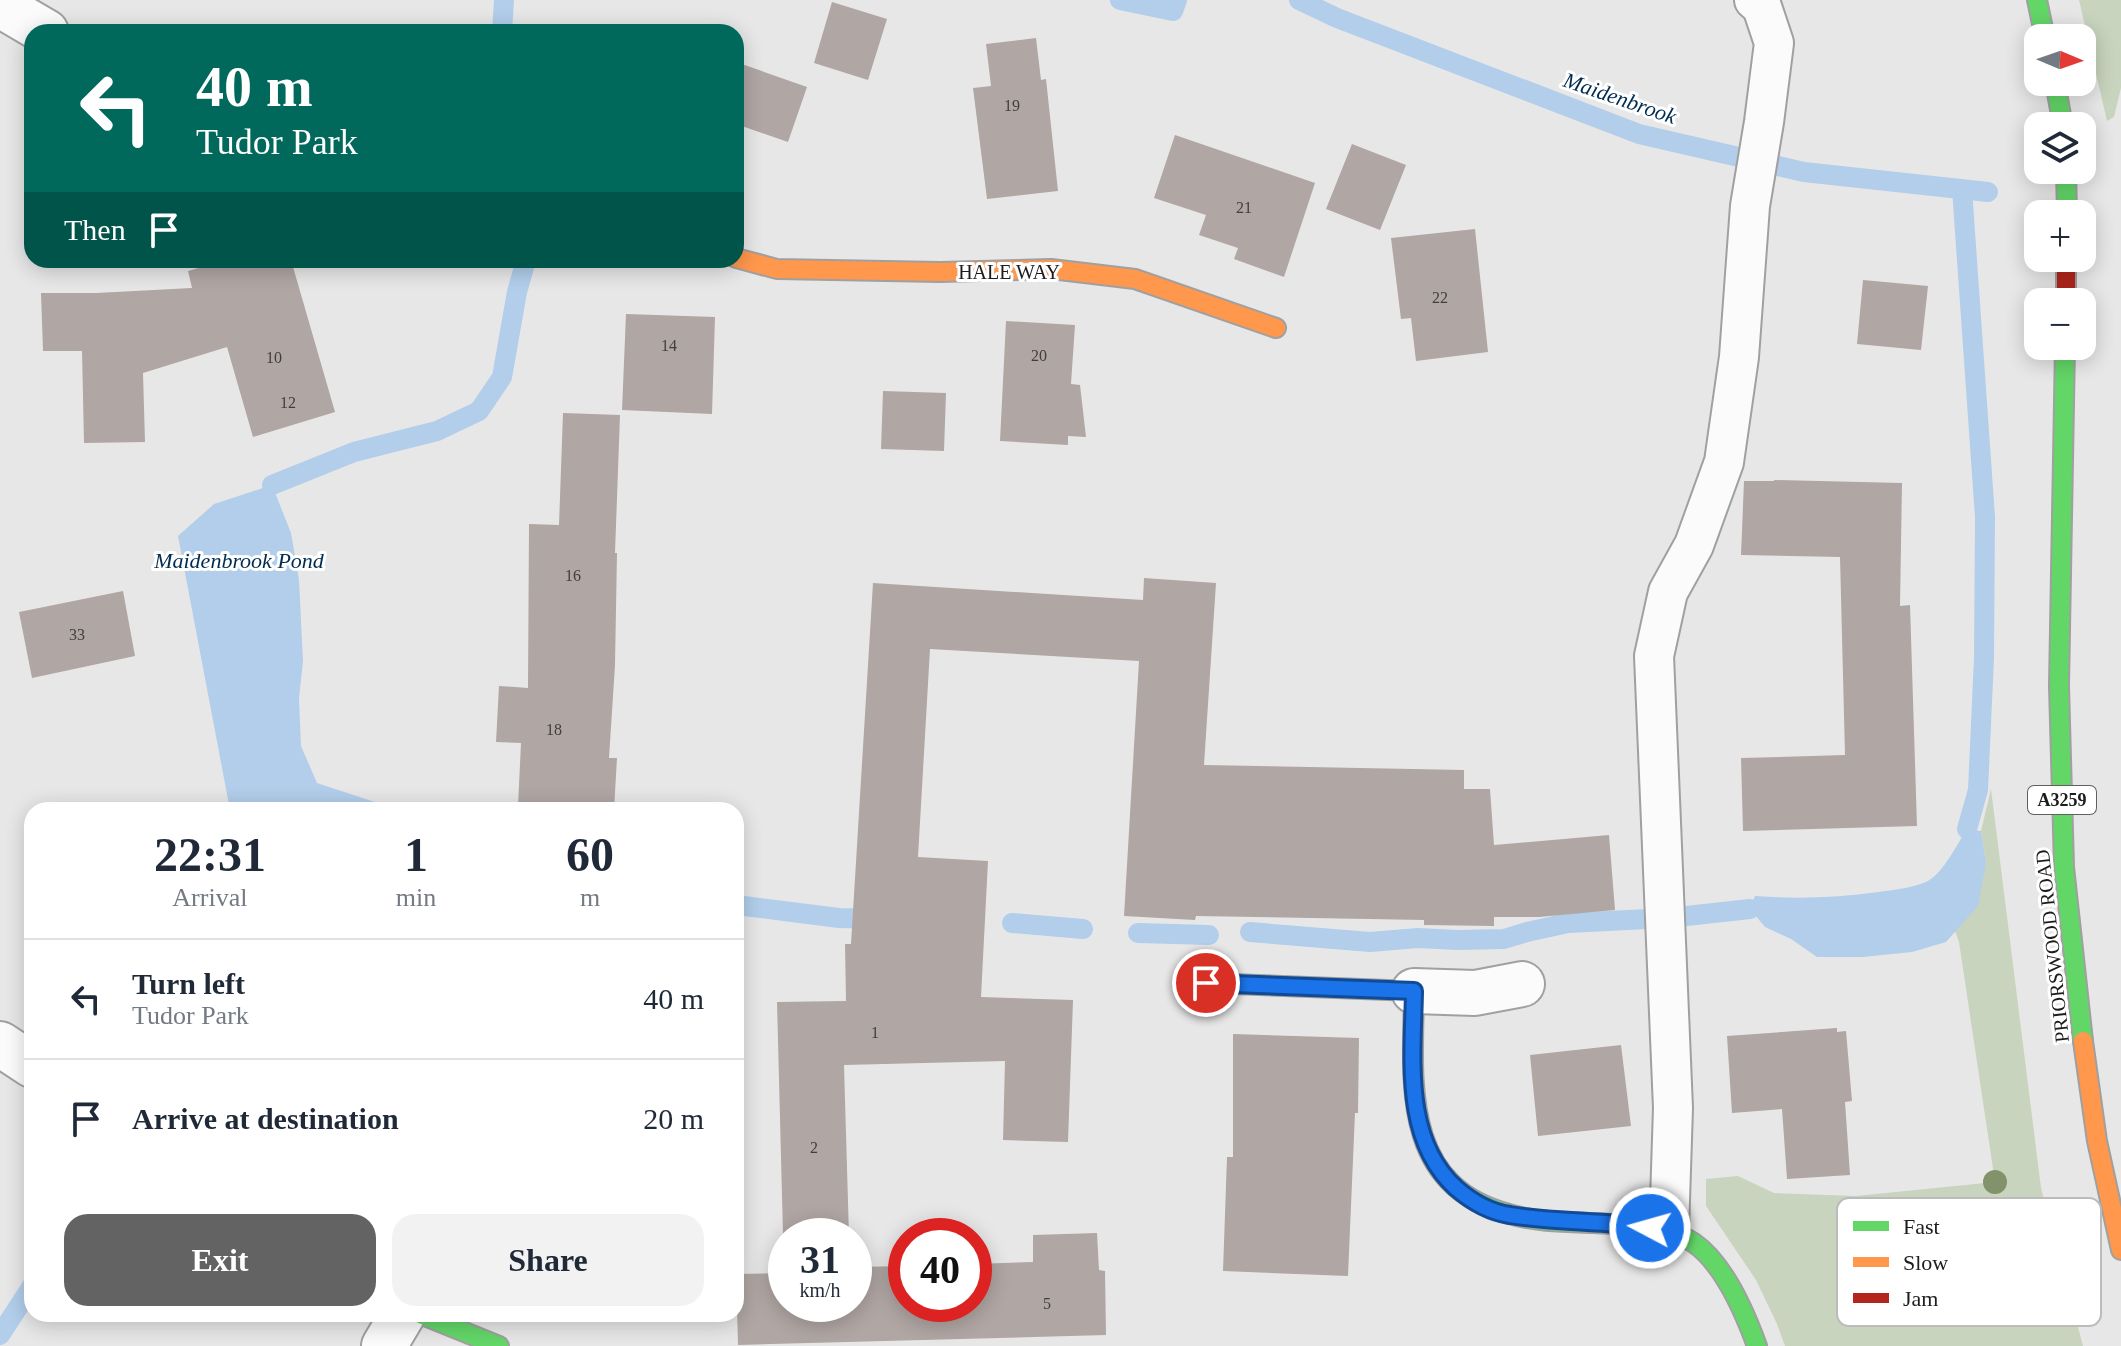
<!DOCTYPE html>
<meta charset="utf-8">
<style>
:root{--surface:#fff;--page:#f2f2f3;--text:#1f2937;--muted:#747a83;--line:#e0e1e3;--accent:#646364}
body{margin:0;font-family:Georgia,serif;background:var(--page);color:var(--text);height:100vh;display:flex;flex-direction:column;font-size:30px;white-space:nowrap}
*{box-sizing:border-box;margin:0}
p{font-size:26px;color:var(--muted)}
.icon{flex:none;width:44px;height:44px;fill:none;stroke:currentColor;stroke-width:2;stroke-linecap:round;stroke-linejoin:round}
.map{position:relative;flex:1;overflow:hidden}
.sheet{position:absolute;left:24px;top:802px;width:720px;height:520px;display:flex;flex-direction:column;background:var(--surface);border-radius:24px;box-shadow:0 4px 20px #0003}
.sheet>*{flex:none}
.banner{position:absolute;left:24px;top:24px;width:720px;height:244px;border-radius:24px;box-shadow:0 4px 20px #0003;background:#00695c;color:#fff;overflow:hidden}
.needle{width:52px;rotate:92deg}
.controls{position:absolute;left:2024px;top:24px;display:grid;gap:16px}
.controls a{display:grid;place-items:center;width:72px;height:72px;border-radius:16px;background:var(--surface);box-shadow:0 4px 20px #0003;font-size:40px}
.speed{position:absolute;left:768px;top:1218px;display:flex;gap:16px;font-size:40px;font-weight:700;text-align:center}
.speed>*{display:grid;place-content:center;width:104px;height:104px;border-radius:50%;background:var(--surface);box-shadow:0 4px 20px #0003;line-height:1}
.speed small{font-size:20px;font-weight:400}
.speed .limit{border:12px solid #d22;background:#fff;color:#111}
.pin{position:absolute;display:grid;place-items:center;width:68px;height:68px;color:#fff;margin:-34px;border:4px solid #fff;border-radius:50%;box-shadow:0 2px 8px #0007}
.me{position:absolute;width:88px;margin:-44px;rotate:276deg;stroke-linejoin:round;filter:drop-shadow(0 0 6px #0008)}
.turn{display:flex;align-items:center;gap:28px;height:168px;padding:0 40px;font-size:36px}
.turn .icon{width:104px;height:104px;stroke-width:2.5}
.turn b{display:block;font-size:56px;line-height:68px}
.then{display:flex;align-items:center;height:76px;padding:0 40px;background:#0003;gap:16px;font-size:30px}
.eta{display:flex;justify-content:space-evenly;align-items:center;height:136px;text-align:center}
.eta b{font-size:48px;font-weight:600;line-height:56px}
.primary-button{display:flex;gap:16px;margin-top:auto;padding:16px 40px}
.primary-button a{flex:1;height:92px;border-radius:24px;background:var(--accent);color:#fff;font-size:32px;font-weight:600;line-height:92px;text-align:center}
.primary-button a+a{background:var(--page);color:var(--text)}
ul{padding:0;list-style:none}
li{display:flex;align-items:center;gap:24px;height:120px;padding:0 40px;border-top:2px solid var(--line)}
li div{flex:1}
li b{display:block;font-size:30px}
li em{font-style:normal}
.map>svg:first-child{display:block}
</style>
<div class="map">
<svg width="2121" height="1346" viewBox="0 0 2121 1346">
<rect width="100%" height="100%" fill="#e8e7e8"/>
<path fill="#c8d4bd" d="M2079,0H2121V88L2114,117L2107,121Z
M1991,789L2041,1188L2083,1346H1785L1777,1324L1756,1280L1706,1206V1179L1738,1176L1774,1193L1856,1196L1995,1182L1959,942L1955,931L1962,922L1986,863L1981,831Z"/>
<path fill="#b2ceea" d="M272,485L291,533L299,580L303,661L299,698L301,746L317,783L399,810H230L178,536L214,504Z
M1967,829L1981,831L1986,863L1978,906L1946,942L1912,952L1863,957H1817L1791,939L1765,927L1750,909L1755,896C1797,899 1836,898 1878,892C1893,890 1912,888 1926,882C1943,874 1957,844 1967,829Z"/>
<g fill="none" stroke-linecap="round" stroke-linejoin="round">
<path stroke="#b2ceea" stroke-width="20" d="M1120,0L1173,11L1177,0
M1299,0L1337,18L1639,134L1804,172L1988,192
M502,32L504,0
M1962,189L1985,517L1984,658L1978,790L1967,829
M272,485L354,452L437,431L479,411L502,377L517,292L526,260
M736,905L839,918L880,919
M1012,923L1083,929
M1250,932L1370,942L1418,938L1457,940L1504,939L1527,932L1568,923L1668,918L1750,909
M1138,933L1209,935
M0,1335L32,1286"/>
</g>
<path fill="#b0a6a3" d="M832,2L887,19L868,80L814,63Z
M1036,38L1041,80L1046,79L1058,191L987,199L973,88L991,86L986,44Z
M736,62L807,87L788,142L736,124Z
M1175,135L1315,183L1284,277L1234,259L1238,248L1199,235L1206,215L1154,198Z
M1352,144L1406,165L1380,230L1326,209Z
M1475,229L1488,352L1416,361L1411,318L1401,319L1391,238Z
M227,260H291L335,412L253,437L227,347L143,373L145,442L84,443L82,351H43L41,293H96L192,288L188,271Z
M1863,280L1928,286L1921,350L1857,344Z
M626,314L715,317L712,414L622,410Z
M1006,321L1075,325L1071,384L1080,385L1086,437L1068,436V445L1000,441Z
M883,391L946,393L944,451L881,449Z
M563,413L620,415L615,553H617L615,665L609,758H617L614,810L518,806L521,743L496,742L499,686L528,688L529,524L559,525Z
M1774,480L1902,483L1900,606L1910,605L1917,826L1743,831L1741,758L1845,755L1840,557L1741,555L1744,481H1774Z
M1144,578L1216,583L1204,765L1464,770V789H1490L1494,845L1609,835L1615,910L1539,917H1494V926L1424,925V920L1196,916L1195,920L1124,916L1139,661L930,649L918,857L988,861L981,997L1073,1000L1068,1142L1003,1140L1005,1061L844,1065L849,1236H786V1304H854V1267L906,1266V1304H974V1264L1033,1262V1235L1097,1233L1099,1270L1105,1271L1106,1335L738,1345L736,1274L784,1273L777,1002L846,1001L845,944H851L873,583L1143,600Z
M123,591L135,656L32,678L19,612Z
M1837,1028V1032L1846,1031L1852,1101L1845,1102L1850,1175L1787,1179L1782,1109L1732,1113L1727,1036Z
M1233,1034L1359,1038L1358,1113H1355L1348,1276L1223,1271L1227,1157H1233Z
M1621,1045L1631,1126L1538,1136L1530,1055Z"/>
<g fill="none" stroke-linecap="round" stroke-linejoin="round">
<g stroke="#a0a0a0" stroke-width="42">
<path id="lane" d="M1669,1231L1673,1108L1654,656L1668,592L1694,545L1724,462L1739,357L1750,206L1764,122L1774,43L1762,7L1754,0"/>
</g>
<g stroke="#a0a0a0" stroke-width="48">
<path id="street" d="M0,5L46,32
M1414,991L1475,993L1522,984
M0,1044L32,1065
M384,1346L403,1314"/>
</g>
<g stroke="#a0a0a0" stroke-width="22">
<path id="fast" d="M2037,0L2045,38
M2055,82L2063,126
M2066,170L2067,214
M2065,346L2059,686L2064,867L2083,1041
M1206,983L1414,991C1413,1080 1399,1185 1509,1214C1536,1222 1566,1222 1594,1223C1627,1225 1666,1224 1694,1243C1724,1264 1745,1313 1757,1346
M420,1314L499,1346"/>
</g>
<g stroke="#a0a0a0" stroke-width="22">
<path id="slow" d="M736,258L777,269L940,272L1051,269L1135,279L1276,328
M2083,1041L2097,1141L2121,1250"/>
</g>
<g stroke="#a0a0a0" stroke-width="22">
<path id="jam" d="M2066,258V302"/>
</g>
<use href="#lane" stroke="#fcfbfc" stroke-width="38"/>
<use href="#street" stroke="#fcfbfc" stroke-width="44"/>
<use href="#fast" stroke="#63d668" stroke-width="18"/>
<use href="#slow" stroke="#ff974d" stroke-width="18"/>
<use href="#jam" stroke="#b3261e" stroke-width="18"/>
</g>
<circle fill="#82926a" cx="1995" cy="1182" r="12"/>
<g fill="none" stroke-linecap="round" stroke-linejoin="round">
<g stroke="#114b97" stroke-width="20">
<path id="route" d="M1206,983L1414,991C1413,1056 1402,1139 1456,1188C1471,1201 1489,1212 1510,1215C1556,1223 1604,1220 1650,1228"/>
</g>
<use href="#route" stroke="#1a73e8" stroke-width="14"/>
</g>
<g text-anchor="middle" dominant-baseline="central" stroke-width="6" stroke-linejoin="round" paint-order="stroke">
<g font-size="16" fill="#423e3e">
<text x="1012" y="105">19</text>
<text x="1244" y="207">21</text>
<text x="1440" y="297">22</text>
<text x="669" y="345">14</text>
<text x="1039" y="355">20</text>
<text x="274" y="357">10</text>
<text x="288" y="402">12</text>
<text x="573" y="575">16</text>
<text x="77" y="634">33</text>
<text x="554" y="729">18</text>
<text x="875" y="1032">1</text>
<text x="814" y="1147">2</text>
<text x="1047" y="1303">5</text>
</g>
<rect fill="#fff" stroke="#616061" stroke-width="2" x="2028" y="786" width="68" height="28" rx="6"/>
<g font-size="18" font-weight="bold" fill="#1d1c1d">
<text x="2062" y="800">A3259</text>
</g>
<g font-size="20" fill="#1d1c1d" stroke="#fff">
<text x="1009" y="272">HALE WAY</text>
<text transform="translate(2052 946) rotate(-96)">PRIORSWOOD ROAD</text>
</g>
<g font-size="22" font-style="italic" fill="#002c51" stroke="#fff">
<text transform="translate(1620 98) rotate(19)">Maidenbrook</text>
<text x="239" y="560">Maidenbrook Pond</text>
</g>
</g>
<rect x="1837" y="1198" width="264" height="128" rx="12" fill="#fff" stroke="#bbb" stroke-width="2"/>
<rect x="1853" y="1221" width="36" height="10" fill="#63d668"/>
<rect x="1853" y="1257" width="36" height="10" fill="#ff974d"/>
<rect x="1853" y="1293" width="36" height="10" fill="#b3261e"/>
<g font-size="22" fill="#1d1c1d">
<text x="1903" y="1234">Fast</text>
<text x="1903" y="1270">Slow</text>
<text x="1903" y="1306">Jam</text>
</g>
</svg>
<div class="controls">
<a><svg class="needle" viewBox="-14 -14 28 28"><path d="M0-13l5 13h-10z" fill="#e53935"/><path d="M0 13l5-13h-10z" fill="#747a83"/></svg></a>
<a><svg class="icon" aria-label="layers" viewBox="0 0 24 24"><path d="M12 4l9 5-9 5-9-5zM3 14l9 5 9-5"/></svg></a>
<a>+</a>
<a>−</a>
</div>
<div class="speed"><div>31<small>km/h</small></div><div class="limit">40</div></div>
<div class="pin" style="left:1206px;top:983px;background:#d93025"><svg class="icon" aria-label="arrive" viewBox="0 0 24 24"><path d="M6 21V4h12l-3 4 3 4H6"/></svg></div>
<svg class="me" style="left:1650px;top:1228px" viewBox="-20 -20 40 40"><circle r="17" fill="#1a73e8" stroke="#fff" stroke-width="3"/><path d="M0-11L8 9 0 5-8 9z" fill="#fff"/></svg>
<div class="banner">
<div class="turn"><svg class="icon" aria-label="left" viewBox="0 0 24 24"><path d="M17 20v-9H6M10 6l-5 5 5 5"/></svg><div><b>40 m</b>Tudor Park</div></div>
<div class="then">Then<svg class="icon" aria-label="arrive" viewBox="0 0 24 24"><path d="M6 21V4h12l-3 4 3 4H6"/></svg></div>
</div>
<section class="sheet">
<div class="eta">
<div><b>22:31</b><p>Arrival</p></div>
<div><b>1</b><p>min</p></div>
<div><b>60</b><p>m</p></div>
</div>
<ul>
<li><svg class="icon" aria-label="left" viewBox="0 0 24 24"><path d="M17 20v-9H6M10 6l-5 5 5 5"/></svg><div><b>Turn left</b><p>Tudor Park</p></div><em>40 m</em></li>
<li><svg class="icon" aria-label="arrive" viewBox="0 0 24 24"><path d="M6 21V4h12l-3 4 3 4H6"/></svg><div><b>Arrive at destination</b></div><em>20 m</em></li>
</ul>
<div class="primary-button"><a>Exit</a><a>Share</a></div>
</section>
</div>
